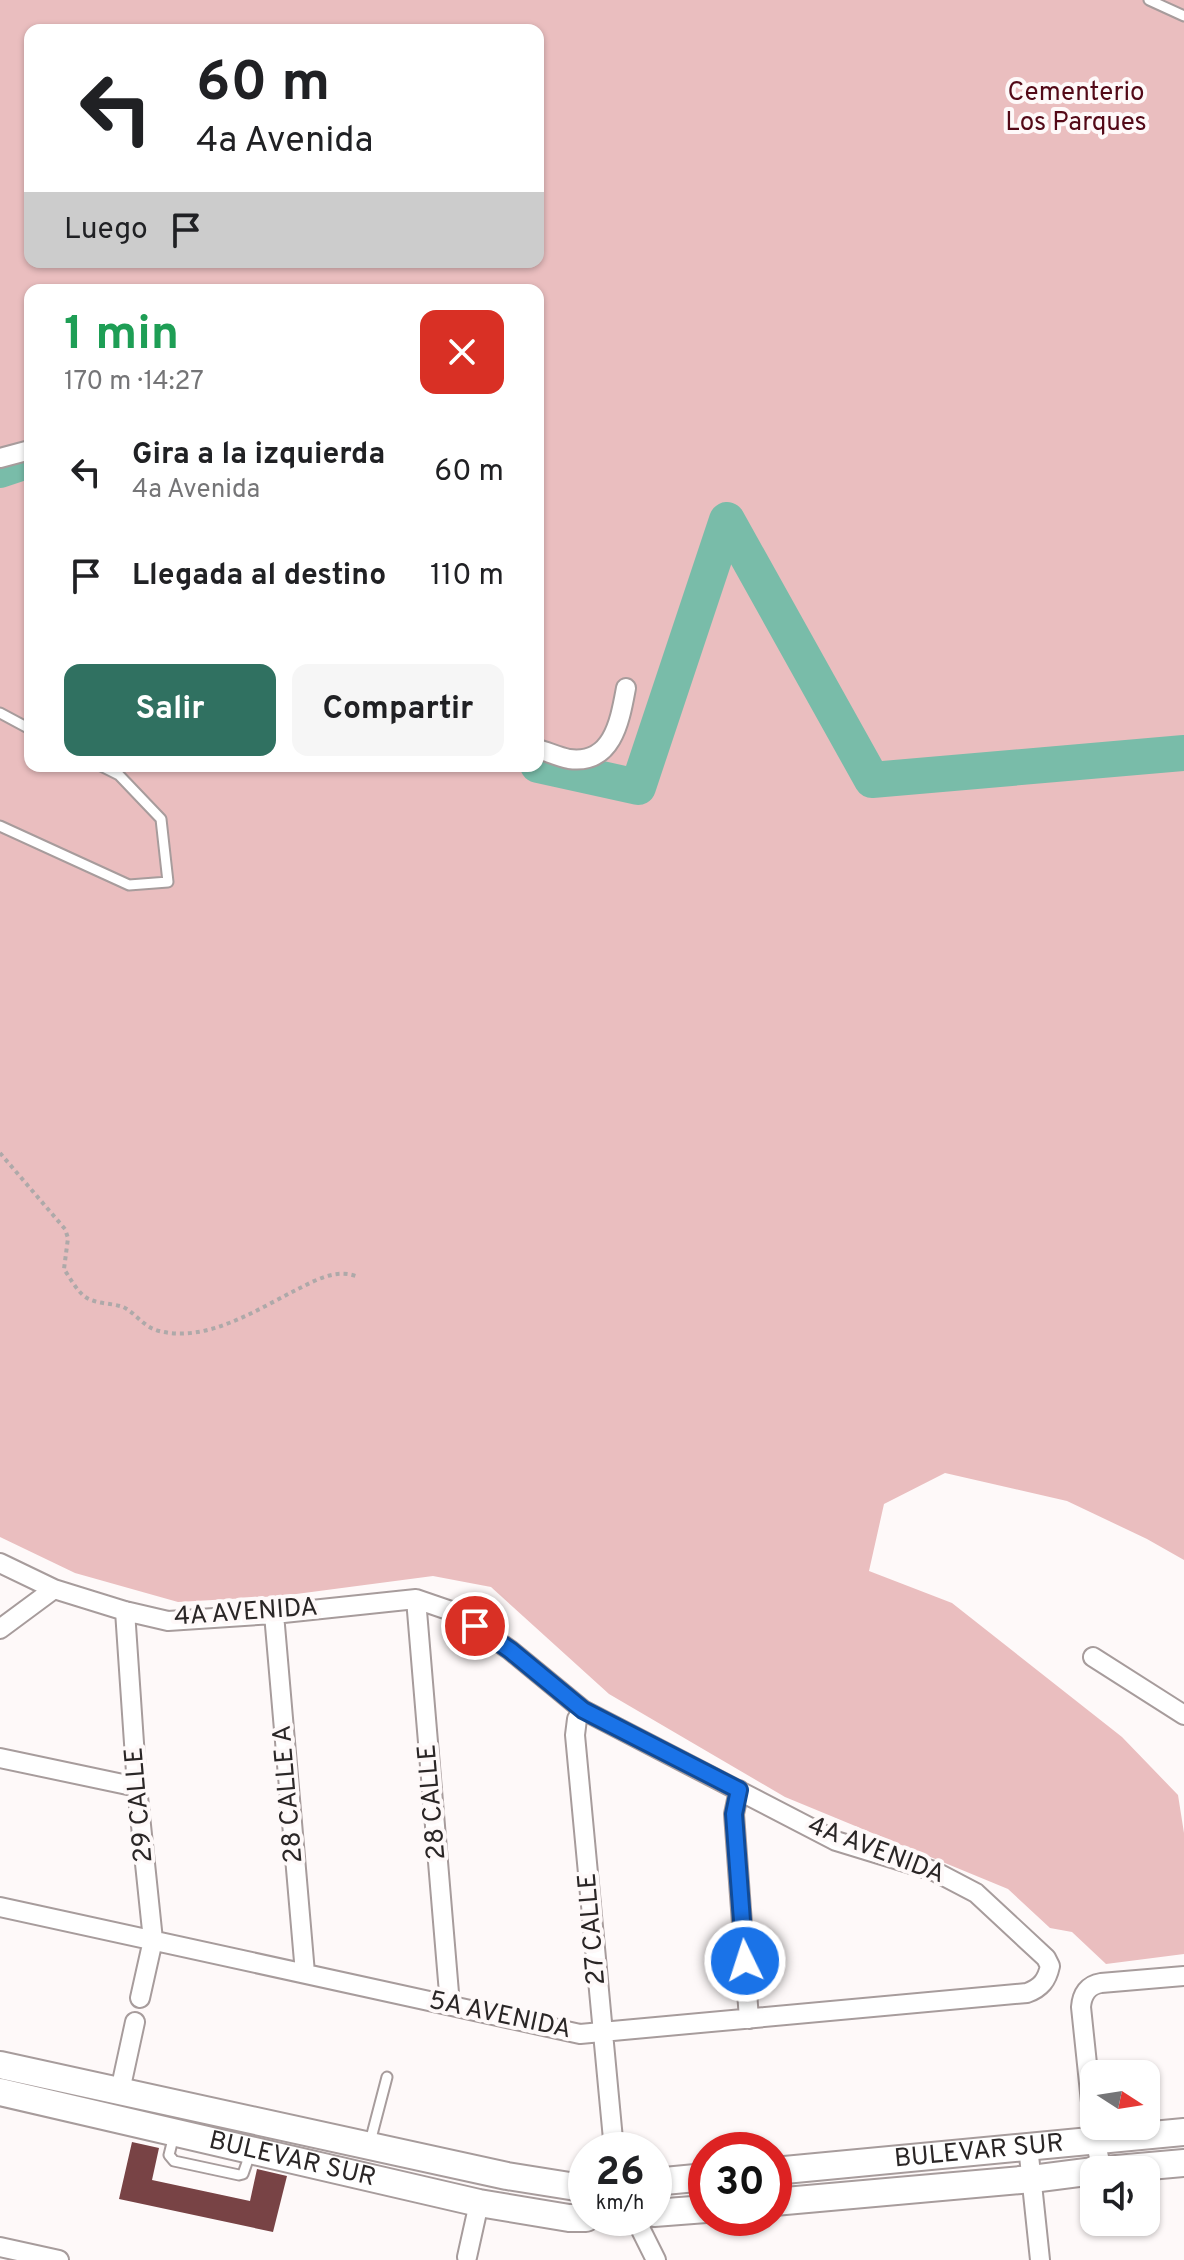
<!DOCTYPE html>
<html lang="es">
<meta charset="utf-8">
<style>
:root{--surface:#fff;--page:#f6f6f6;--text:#202124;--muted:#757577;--accent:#307161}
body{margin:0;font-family:Overpass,sans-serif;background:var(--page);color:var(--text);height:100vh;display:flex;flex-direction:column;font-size:30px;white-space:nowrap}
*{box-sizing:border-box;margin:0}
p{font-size:26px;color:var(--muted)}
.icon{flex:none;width:44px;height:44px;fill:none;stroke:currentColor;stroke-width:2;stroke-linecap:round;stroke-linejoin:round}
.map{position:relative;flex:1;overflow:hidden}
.details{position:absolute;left:24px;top:284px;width:520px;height:488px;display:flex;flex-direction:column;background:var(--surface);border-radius:16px;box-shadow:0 2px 6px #0004}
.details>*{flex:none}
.top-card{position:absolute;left:24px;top:24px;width:520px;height:244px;border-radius:16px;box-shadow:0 2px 6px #0004;background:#fff;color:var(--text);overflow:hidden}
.needle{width:52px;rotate:102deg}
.buttons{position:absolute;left:1080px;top:2060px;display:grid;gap:16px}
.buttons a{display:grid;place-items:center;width:80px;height:80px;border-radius:16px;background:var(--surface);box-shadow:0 2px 6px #0004;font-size:40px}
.speed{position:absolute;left:568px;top:2132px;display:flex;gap:16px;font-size:40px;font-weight:700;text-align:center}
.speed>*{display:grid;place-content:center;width:104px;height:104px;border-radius:50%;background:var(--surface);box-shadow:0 2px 6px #0004;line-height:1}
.speed small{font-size:20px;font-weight:400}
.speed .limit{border:12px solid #d22;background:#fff;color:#111}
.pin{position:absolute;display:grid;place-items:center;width:68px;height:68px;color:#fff;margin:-34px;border:4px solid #fff;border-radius:50%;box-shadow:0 2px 8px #0007}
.me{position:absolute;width:88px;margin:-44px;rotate:356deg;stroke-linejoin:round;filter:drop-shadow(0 0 6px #0008)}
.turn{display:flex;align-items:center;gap:28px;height:168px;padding:0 40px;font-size:36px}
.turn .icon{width:104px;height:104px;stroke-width:2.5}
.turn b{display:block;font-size:56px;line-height:68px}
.then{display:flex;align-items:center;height:76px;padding:0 40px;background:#0003;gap:16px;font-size:30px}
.round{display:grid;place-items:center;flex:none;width:84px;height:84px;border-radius:16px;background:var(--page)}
.summary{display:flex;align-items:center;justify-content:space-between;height:136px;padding:0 40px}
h1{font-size:48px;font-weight:700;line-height:60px;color:#1e9e55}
.cta{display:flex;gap:16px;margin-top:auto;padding:16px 40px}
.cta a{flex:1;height:92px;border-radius:16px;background:var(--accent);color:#fff;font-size:32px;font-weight:700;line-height:92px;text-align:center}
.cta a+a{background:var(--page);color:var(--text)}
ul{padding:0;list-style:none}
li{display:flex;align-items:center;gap:24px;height:104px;padding:0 40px}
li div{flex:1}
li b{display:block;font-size:30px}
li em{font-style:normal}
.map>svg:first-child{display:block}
</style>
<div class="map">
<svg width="1184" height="2260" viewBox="0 0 1184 2260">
<rect width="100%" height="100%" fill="#fef9f9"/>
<path fill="#eabebf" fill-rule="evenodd" d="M0,0H1184V1560L1147,1539L1067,1501L945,1473L884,1504L869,1571L952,1603L1122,1737L1178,1795L1184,1833V1954L1106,1964L1072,1932L1050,1928L1008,1889L785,1797L609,1694L491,1587L433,1576L281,1596L178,1602L75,1573L0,1537ZM30,30H538V262H30ZM30,290H538V766H30Z"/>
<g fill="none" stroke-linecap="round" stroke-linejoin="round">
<path stroke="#79bca9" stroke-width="36" d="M0,470L30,460
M538,765L638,787L727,520L872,780L1184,753"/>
</g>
<path fill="#784345" d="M132,2142L159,2148L152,2180L250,2201L257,2169L287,2176L273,2232L119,2199Z"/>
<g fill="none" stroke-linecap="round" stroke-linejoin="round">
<g stroke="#a79c9c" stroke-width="13">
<path id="service" d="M1149,0L1184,16
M0,713L30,729
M0,826L129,885L168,882L161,819L119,775L101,766
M174,2135L169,2155L174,2161L239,2175L243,2174L250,2154
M370,2142L387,2077"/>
</g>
<g stroke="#a79c9c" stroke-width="22">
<path id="minor" d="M0,458L30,450
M538,749C548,752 559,757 569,759C613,765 620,720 626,688
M0,1563L54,1589L125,1611L168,1621L274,1614L416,1599L451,1611
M416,1599L450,2005
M125,1611L137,1787L153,1940L140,1998
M274,1614L305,1973
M0,1629L54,1589
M1093,1657L1184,1715
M583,1710L577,1719L575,1735L614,2150
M0,1758L137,1787
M739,1790L734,1814L749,2019
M0,1907L580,2034L1027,1993C1041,1988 1047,1980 1050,1966L1046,1958L976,1893L934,1871L836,1841L583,1710L510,1650L475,1626
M120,2091L135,2022
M1028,2146L1040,2260
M1102,2170L1095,2140L1081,2007C1082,1994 1088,1985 1101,1983L1184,1976
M635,2218L656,2260
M0,2247L59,2260
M467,2257L479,2203"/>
</g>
<g stroke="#a79c9c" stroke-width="30">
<g id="secondary">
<path d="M0,2065L507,2176L576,2187H586"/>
<path id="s1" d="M0,2092L479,2203L569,2218H586"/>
<path d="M1105,2170L1184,2163"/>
<path id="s2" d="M774,2171L1184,2132"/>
<path d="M654,2182L706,2177"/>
<path d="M774,2202L1032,2179L1094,2171"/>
<path d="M654,2213L706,2209"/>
</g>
</g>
<path stroke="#aea9a9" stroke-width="4" stroke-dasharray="4 4" stroke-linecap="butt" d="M0,1153L65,1229L68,1238L64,1269C70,1278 78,1293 87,1298C97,1304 112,1303 123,1307C136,1313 143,1327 159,1331C207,1343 256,1310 298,1289C316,1280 335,1269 356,1276"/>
<use href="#service" stroke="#fff" stroke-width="9"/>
<use href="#minor" stroke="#fff" stroke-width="18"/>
<use href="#secondary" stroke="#fff" stroke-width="26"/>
</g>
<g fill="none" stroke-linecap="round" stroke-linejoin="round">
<g stroke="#114b97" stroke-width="20">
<path id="route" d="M475,1626L510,1650L583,1710L739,1790L734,1814L745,1961"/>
</g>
<use href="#route" stroke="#1a73e8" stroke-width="14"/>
</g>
<g text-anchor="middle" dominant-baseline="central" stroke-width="8" stroke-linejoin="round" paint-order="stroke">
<g font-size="26" fill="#530917" stroke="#fef9f9">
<text x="1076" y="93">Cementerio<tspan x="1076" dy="30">Los Parques</tspan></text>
</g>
<g font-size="26" fill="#2a2626" stroke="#fef9f9">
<text transform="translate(246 1613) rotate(-4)">4A AVENIDA</text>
<text transform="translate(289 1794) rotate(-95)">28 CALLE A</text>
<text transform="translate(433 1802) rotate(-95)">28 CALLE</text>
<text transform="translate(140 1805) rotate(-95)">29 CALLE</text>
<text transform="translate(876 1851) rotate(21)">4A AVENIDA</text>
<text transform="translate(593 1929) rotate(-95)">27 CALLE</text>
<text transform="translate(500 2016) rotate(12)">5A AVENIDA</text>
<text stroke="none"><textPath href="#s2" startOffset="206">BULEVAR SUR</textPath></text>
<text stroke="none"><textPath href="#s1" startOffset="300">BULEVAR SUR</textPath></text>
</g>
</g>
</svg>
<div class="buttons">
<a><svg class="needle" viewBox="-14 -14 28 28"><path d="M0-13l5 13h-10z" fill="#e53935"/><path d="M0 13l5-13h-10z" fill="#757577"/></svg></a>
<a><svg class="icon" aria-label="sound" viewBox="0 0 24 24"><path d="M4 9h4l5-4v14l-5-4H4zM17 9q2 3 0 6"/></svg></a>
</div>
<div class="speed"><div>26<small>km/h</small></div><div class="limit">30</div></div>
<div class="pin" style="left:475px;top:1626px;background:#d93025"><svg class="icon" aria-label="arrive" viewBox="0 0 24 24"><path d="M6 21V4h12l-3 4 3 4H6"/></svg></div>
<svg class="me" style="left:745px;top:1961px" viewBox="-20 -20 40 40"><circle r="17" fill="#1a73e8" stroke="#fff" stroke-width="3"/><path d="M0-11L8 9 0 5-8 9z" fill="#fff"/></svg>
<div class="top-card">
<div class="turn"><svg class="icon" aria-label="left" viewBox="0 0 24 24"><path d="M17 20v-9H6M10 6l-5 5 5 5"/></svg><div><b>60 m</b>4a Avenida</div></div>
<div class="then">Luego<svg class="icon" aria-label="arrive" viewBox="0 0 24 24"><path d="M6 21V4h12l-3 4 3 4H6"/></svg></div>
</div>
<section class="details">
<div class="summary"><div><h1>1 min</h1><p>170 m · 14:27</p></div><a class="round" style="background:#d93025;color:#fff"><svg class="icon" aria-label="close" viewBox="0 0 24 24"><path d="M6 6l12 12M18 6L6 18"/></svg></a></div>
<ul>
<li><svg class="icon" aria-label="left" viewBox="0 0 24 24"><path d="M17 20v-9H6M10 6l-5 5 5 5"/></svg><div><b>Gira a la izquierda</b><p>4a Avenida</p></div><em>60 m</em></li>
<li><svg class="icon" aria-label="arrive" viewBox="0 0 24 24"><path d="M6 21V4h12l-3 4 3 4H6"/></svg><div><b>Llegada al destino</b></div><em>110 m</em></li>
</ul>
<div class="cta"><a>Salir</a><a>Compartir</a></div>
</section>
</div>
